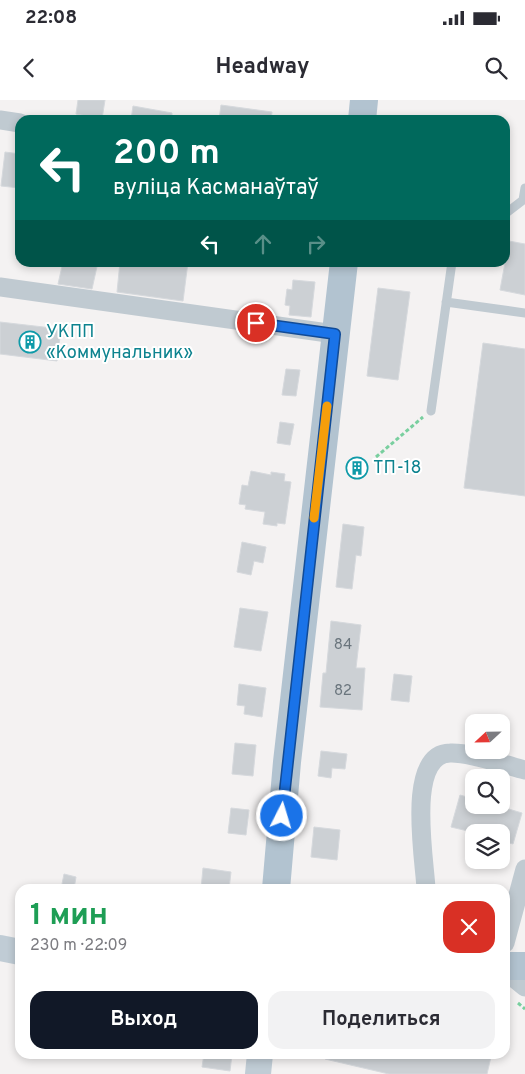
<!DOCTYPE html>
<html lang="ru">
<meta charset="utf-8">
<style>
:root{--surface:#fff;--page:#f2f2f3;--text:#2b2b33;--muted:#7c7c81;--accent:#111827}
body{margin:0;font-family:Overpass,sans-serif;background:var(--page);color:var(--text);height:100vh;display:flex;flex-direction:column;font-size:19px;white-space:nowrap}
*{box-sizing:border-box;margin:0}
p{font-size:16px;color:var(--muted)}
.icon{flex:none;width:28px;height:28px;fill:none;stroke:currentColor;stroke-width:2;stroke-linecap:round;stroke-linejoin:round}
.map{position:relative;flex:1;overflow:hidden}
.sheet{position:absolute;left:15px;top:784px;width:495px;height:175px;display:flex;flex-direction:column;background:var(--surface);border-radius:15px;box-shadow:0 2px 8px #0003}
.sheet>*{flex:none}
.banner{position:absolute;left:15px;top:15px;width:495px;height:152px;border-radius:15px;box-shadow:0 2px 8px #0003;background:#00695c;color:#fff;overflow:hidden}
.needle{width:32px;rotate:248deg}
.fabs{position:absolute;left:465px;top:614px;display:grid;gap:10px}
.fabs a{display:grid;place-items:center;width:45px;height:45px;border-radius:10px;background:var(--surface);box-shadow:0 2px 8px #0003;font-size:25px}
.pin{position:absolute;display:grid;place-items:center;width:42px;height:42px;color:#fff;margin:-21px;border:2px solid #fff;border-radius:50%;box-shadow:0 1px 5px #0007}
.me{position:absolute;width:55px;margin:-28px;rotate:5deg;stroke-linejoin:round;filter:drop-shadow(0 0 4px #0008)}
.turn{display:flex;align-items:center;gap:18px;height:105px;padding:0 15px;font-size:22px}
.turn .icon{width:65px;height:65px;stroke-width:2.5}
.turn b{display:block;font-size:35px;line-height:42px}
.lanes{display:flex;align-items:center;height:48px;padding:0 15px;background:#0003;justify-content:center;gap:25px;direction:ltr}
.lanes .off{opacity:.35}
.round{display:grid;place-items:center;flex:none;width:52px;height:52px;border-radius:15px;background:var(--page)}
.head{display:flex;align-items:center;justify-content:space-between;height:85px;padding:0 15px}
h1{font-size:30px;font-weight:700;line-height:38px;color:#1e9e55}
.primary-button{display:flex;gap:10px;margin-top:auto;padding:10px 15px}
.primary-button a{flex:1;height:58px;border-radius:15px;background:var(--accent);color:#fff;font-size:20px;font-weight:700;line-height:58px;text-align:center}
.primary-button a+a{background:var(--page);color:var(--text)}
.status{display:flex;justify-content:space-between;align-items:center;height:35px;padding:0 25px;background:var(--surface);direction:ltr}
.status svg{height:14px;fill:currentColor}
header{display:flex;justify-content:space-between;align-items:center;height:65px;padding:0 15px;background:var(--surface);font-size:22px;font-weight:700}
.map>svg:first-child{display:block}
</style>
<div class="status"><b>22:08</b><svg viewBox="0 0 49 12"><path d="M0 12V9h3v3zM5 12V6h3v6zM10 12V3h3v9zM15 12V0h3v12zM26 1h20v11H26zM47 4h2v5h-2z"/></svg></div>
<header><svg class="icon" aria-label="back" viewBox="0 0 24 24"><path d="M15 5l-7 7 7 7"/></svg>Headway<svg class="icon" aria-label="search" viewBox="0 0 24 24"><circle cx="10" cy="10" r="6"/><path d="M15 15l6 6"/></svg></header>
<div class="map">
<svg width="525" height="974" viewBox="0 0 525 974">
<rect width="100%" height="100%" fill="#f4f2f2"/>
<path fill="#ccd0d4" stroke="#d6d9dd" d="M78,0H105L102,19L76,14Z
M221,5L272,12L271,20H219Z
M133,6L172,13V20H131Z
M5,52L20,54V88L1,86Z
M509,141L525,144V195L500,190Z
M63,162H98L92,189L58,184Z
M120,162H188L183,201L117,192Z
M293,180L315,182L311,217L289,215L290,206L285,205L287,189L292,190Z
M378,188L410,192L398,280L367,276Z
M0,222L61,229L57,261L0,254Z
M483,243L525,249V396L464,388Z
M286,269L300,270L296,296L282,295Z
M280,322L294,324L290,345L277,343Z
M352,360L364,361L363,376L351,375Z
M251,371L271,375V372L285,374L284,381L291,382L285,424L277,423V426L263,424L265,412L245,409L246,405L239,404L242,385L248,386Z
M343,424L364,427L361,456L356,455L352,489L336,487Z
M242,442L266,447L263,463L254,461L251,475L237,472Z
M240,508L268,512L261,551L234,547Z
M331,521L361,525L356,568H365L362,610L320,607L323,573H326Z
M394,574L412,576L409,602L391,600Z
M239,584L266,588L262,617L244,614L245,606L237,605Z
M235,643L256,645L253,676L232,674Z
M321,651L347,654L345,669L332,668L331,678L318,676Z
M460,695L474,699V705H495L522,713L513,744L501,741V732H472L451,727Z
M231,708L249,710L246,735L228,733Z
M314,727L340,730L337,760L311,757Z
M203,768L231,772L229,789H201Z
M64,774L76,777L74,789H61Z
M204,954H232L230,971L202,967Z
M325,954H478L491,957L487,974H389L325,959Z"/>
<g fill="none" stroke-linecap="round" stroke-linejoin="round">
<path stroke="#79cf9f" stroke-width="3" stroke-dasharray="4 2.5" stroke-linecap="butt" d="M376,357L423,317
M518,903L525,909"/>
<path stroke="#c0cad1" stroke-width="9" d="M505,114L523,100L525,88
M446,202L525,213
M431,311L452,162"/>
<path stroke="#c0cad1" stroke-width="19" d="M0,20L20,23
M0,187L335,234
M426,789C425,761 405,654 450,653C471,652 504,665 525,670
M505,843L525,769
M505,871L525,887"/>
<path stroke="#c0ccd5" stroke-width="26" d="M0,848L20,852
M258,974L260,954"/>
<path stroke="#b2c3d0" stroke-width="28" d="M362,20L364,0
M276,789L287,662L344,162
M505,866H525"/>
</g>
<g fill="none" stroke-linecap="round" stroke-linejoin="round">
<g stroke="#114b97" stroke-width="12">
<path id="route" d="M256,223L335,234L282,716"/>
</g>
<use href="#route" stroke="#1a73e8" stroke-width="9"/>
<path stroke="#f59e0b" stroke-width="9" d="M314,418L327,306"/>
</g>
<defs>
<g id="building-ring" transform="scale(1.125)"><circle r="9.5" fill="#fff" stroke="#0f9aa8" stroke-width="1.5"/><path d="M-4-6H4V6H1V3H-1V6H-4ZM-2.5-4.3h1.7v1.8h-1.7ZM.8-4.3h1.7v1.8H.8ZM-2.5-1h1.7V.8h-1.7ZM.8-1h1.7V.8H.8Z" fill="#0f9aa8"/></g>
</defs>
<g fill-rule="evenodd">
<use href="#building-ring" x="30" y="242"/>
<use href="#building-ring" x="357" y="368"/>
</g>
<g text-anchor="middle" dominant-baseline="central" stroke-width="4" stroke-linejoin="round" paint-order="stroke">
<g font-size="15" fill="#6a757d">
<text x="343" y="545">84</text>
<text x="343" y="591">82</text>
</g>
<g font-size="18" fill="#0d838f" stroke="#fff" text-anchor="start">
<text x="46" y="232">УКПП<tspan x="46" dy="21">«Коммунальник»</tspan></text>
<text x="373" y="368">ТП-18</text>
</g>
</g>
</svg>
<div class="fabs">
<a><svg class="needle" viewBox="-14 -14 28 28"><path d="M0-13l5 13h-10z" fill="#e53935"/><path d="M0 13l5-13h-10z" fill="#7c7c81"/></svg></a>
<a><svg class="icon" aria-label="search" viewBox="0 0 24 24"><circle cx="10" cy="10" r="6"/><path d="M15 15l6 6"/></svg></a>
<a><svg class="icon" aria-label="layers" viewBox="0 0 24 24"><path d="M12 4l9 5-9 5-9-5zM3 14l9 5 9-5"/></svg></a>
</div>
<div class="pin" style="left:256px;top:223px;background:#d93025"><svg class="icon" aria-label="arrive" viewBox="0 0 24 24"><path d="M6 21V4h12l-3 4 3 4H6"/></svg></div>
<svg class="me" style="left:282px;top:716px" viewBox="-20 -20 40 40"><circle r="17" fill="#1a73e8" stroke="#fff" stroke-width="3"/><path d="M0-11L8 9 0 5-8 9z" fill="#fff"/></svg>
<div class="banner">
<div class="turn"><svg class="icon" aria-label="left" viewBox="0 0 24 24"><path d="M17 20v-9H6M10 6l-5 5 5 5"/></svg><div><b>200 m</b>вуліца Касманаўтаў</div></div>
<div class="lanes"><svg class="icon" aria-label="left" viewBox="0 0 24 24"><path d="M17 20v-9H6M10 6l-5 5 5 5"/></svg><svg class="icon off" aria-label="ahead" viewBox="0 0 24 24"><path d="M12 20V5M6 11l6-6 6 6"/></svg><svg class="icon off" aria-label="right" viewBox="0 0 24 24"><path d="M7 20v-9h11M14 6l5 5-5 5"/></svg></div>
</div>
<section class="sheet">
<div class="head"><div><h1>1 мин</h1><p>230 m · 22:09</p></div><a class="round" style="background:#d93025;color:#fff"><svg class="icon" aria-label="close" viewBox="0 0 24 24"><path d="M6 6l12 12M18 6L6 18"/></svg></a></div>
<div class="primary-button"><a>Выход</a><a>Поделиться</a></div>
</section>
</div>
